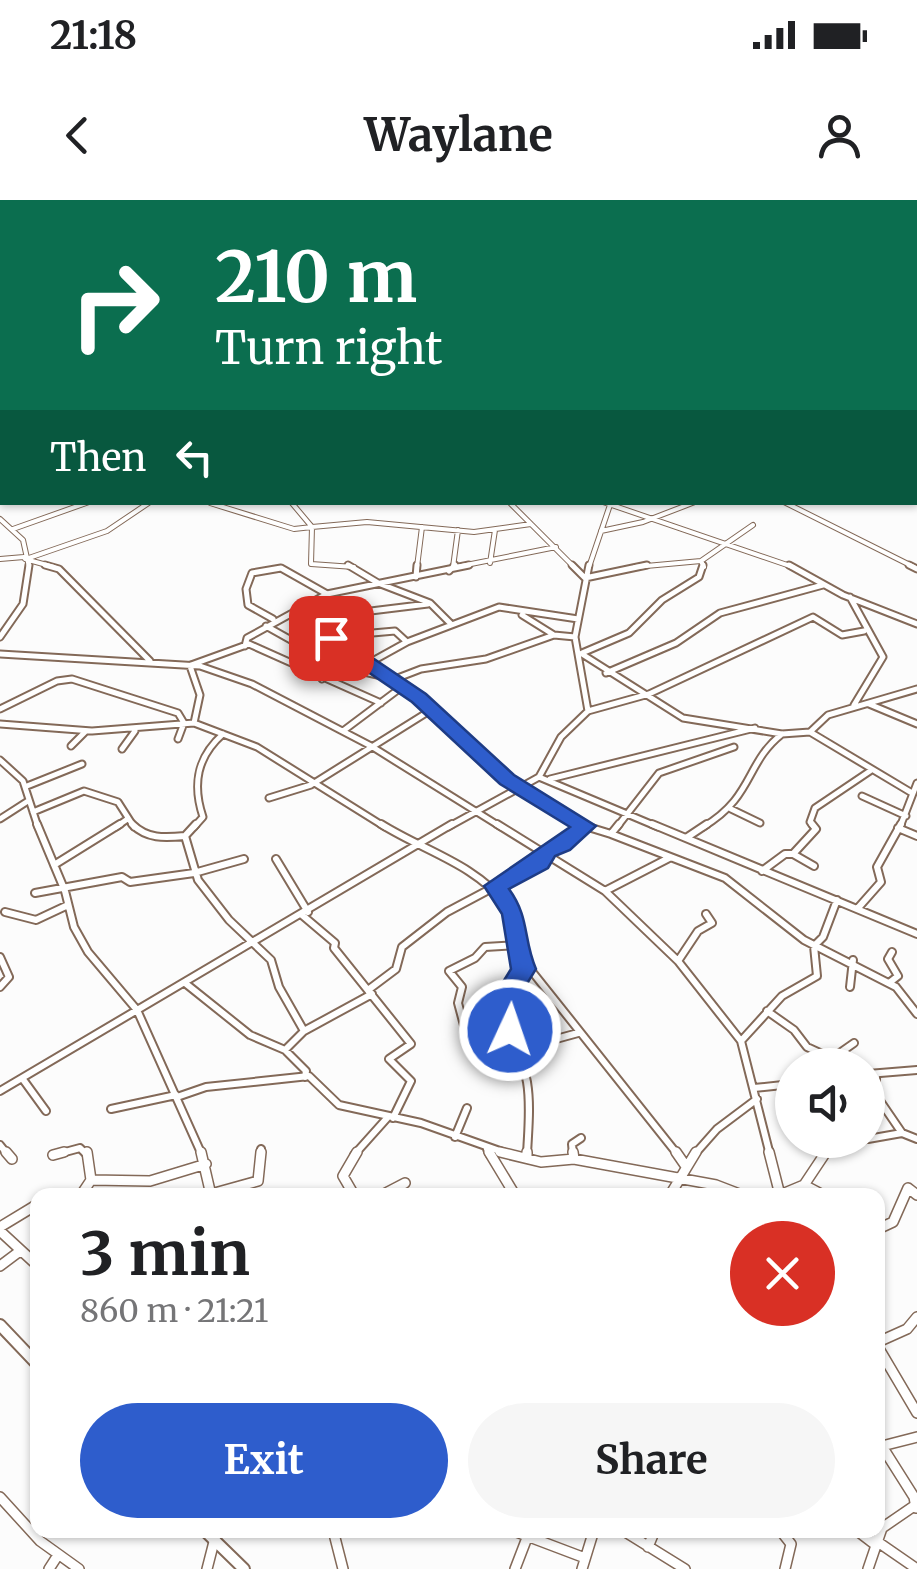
<!DOCTYPE html>
<meta charset="utf-8">
<style>
:root{--surface:#fff;--page:#f6f6f6;--text:#202124;--muted:#757577;--accent:#2e5dcc}
body{margin:0;font-family:Merriweather,serif;background:var(--page);color:var(--text);height:100vh;display:flex;flex-direction:column;font-size:38px;white-space:nowrap}
*{box-sizing:border-box;margin:0}
p{font-size:32px;color:var(--muted)}
.icon{flex:none;width:55px;height:55px;fill:none;stroke:currentColor;stroke-width:2;stroke-linecap:round;stroke-linejoin:round}
.map{position:relative;flex:1;overflow:hidden}
.drawer{position:absolute;left:30px;top:988px;width:855px;height:350px;display:flex;flex-direction:column;background:var(--surface);border-radius:20px;box-shadow:0 2px 8px #0004}
.drawer>*{flex:none}
.banner{position:absolute;left:0px;top:0px;width:918px;height:305px;box-shadow:0 2px 8px #0004;background:#0b6e4f;color:#fff;overflow:hidden}
.buttons{position:absolute;left:775px;top:848px;display:grid;gap:20px}
.buttons a{display:grid;place-items:center;width:110px;height:110px;border-radius:50%;background:var(--surface);box-shadow:0 2px 8px #0004;font-size:50px}
.pin{position:absolute;display:grid;place-items:center;width:85px;height:85px;color:#fff;margin:-42px;border-radius:20px;box-shadow:0 5px 15px #0006}
.me{position:absolute;width:110px;margin:-55px;rotate:3deg;stroke-linejoin:round;filter:drop-shadow(0 0 8px #0008)}
.turn{display:flex;align-items:center;gap:35px;height:210px;padding:0 50px;font-size:45px}
.turn .icon{width:130px;height:130px;stroke-width:2.5}
.turn b{display:block;font-size:70px;line-height:85px}
.then{display:flex;align-items:center;height:95px;padding:0 50px;background:#0003;gap:20px;font-size:38px}
.round{display:grid;place-items:center;flex:none;width:105px;height:105px;border-radius:52px;background:var(--page)}
.head{display:flex;align-items:center;justify-content:space-between;height:170px;padding:0 50px}
h1{font-size:60px;font-weight:700;line-height:75px}
.primary-button{display:flex;gap:20px;margin-top:auto;padding:20px 50px}
.primary-button a{flex:1;height:115px;border-radius:60px;background:var(--accent);color:#fff;font-size:40px;font-weight:700;line-height:115px;text-align:center}
.primary-button a+a{background:var(--page);color:var(--text)}
.status{display:flex;justify-content:space-between;align-items:center;height:70px;padding:0 50px;background:var(--surface);direction:ltr}
.status svg{height:28px;fill:currentColor}
header{display:flex;justify-content:space-between;align-items:center;height:130px;padding:0 50px;background:var(--surface);font-size:45px;font-weight:700}
.map>svg:first-child{display:block}
</style>
<div class="status"><b>21:18</b><svg viewBox="0 0 49 12"><path d="M0 12V9h3v3zM5 12V6h3v6zM10 12V3h3v9zM15 12V0h3v12zM26 1h20v11H26zM47 4h2v5h-2z"/></svg></div>
<header><svg class="icon" aria-label="back" viewBox="0 0 24 24"><path d="M15 5l-7 7 7 7"/></svg>Waylane<svg class="icon" aria-label="person" viewBox="0 0 24 24"><circle cx="12" cy="8" r="4"/><path d="M4 21q1-7 8-7t8 7"/></svg></header>
<div class="map">
<svg width="917" height="1369" viewBox="0 0 917 1369">
<rect width="100%" height="100%" fill="#fcfcfc"/>
<g fill="none" stroke-linecap="round" stroke-linejoin="round">
<g stroke="#836958" stroke-width="6">
<path id="minor-far3" d="M125,0L129,2
M917,64V75
M917,83V97
M915,129L917,123
M915,135L917,153
M0,207L2,201
M0,273V294
M195,302H210
M291,302L312,327L367,322L474,332L531,324
M509,302L574,367
M603,302L793,367
M784,302L914,367
M210,303L294,329L312,327L311,364L354,367
M0,319L23,340L29,367
M13,329L89,302
M601,331L643,322L695,302
M0,359L24,357
M25,359L54,367
M26,359L107,331L150,302
M490,363L495,330
M417,367L422,327
M453,367L458,330
M456,367L556,347
M589,367L611,302
M635,367L701,361
M704,367L701,361L753,325"/>
</g>
<g stroke="#836958" stroke-width="9">
<path id="minor-far2" d="M45,365L59,369L150,461
M348,365L378,383L430,403L451,424
M572,365L585,378L647,365
M789,365L843,395L917,424
M909,365L917,369
M449,371L455,365
M416,377L417,365
M329,394L338,415L428,404
M850,397L883,457L854,505
M522,415L554,435L575,437
M273,419L248,405L246,389L252,373L281,368L327,394
M266,426L291,440
M331,435L371,464
M350,435L395,431L407,442
M0,437L23,404L29,365
M245,446L247,438L327,394L469,365
M582,453L629,433L662,400L699,377L703,365
M0,454L200,466L252,484L371,546L501,627
M582,454L683,518L782,534L810,532L828,515L917,489
M369,463L407,442L499,407L578,419
M191,465L249,444L381,503
M190,466L200,495L194,523
M364,472L395,479L507,580L585,626
M606,473L676,443L720,413L823,385
M322,479L359,455
M395,479L421,469L486,459L554,435
M869,504L917,524
M0,509L57,481L72,479L178,513L184,523L178,539
M588,511L649,494L813,417L842,435L864,431
M0,524L92,531L194,523L257,547L385,627
M343,531L403,486
M810,532L912,593
M71,546L86,531
M122,549L135,531
M0,560L23,581L38,627
M539,577L658,627
M550,579L755,528
M27,586L82,564
M862,596L906,616
M269,598L311,585L431,510
M731,609L760,623
M33,612L84,591L118,602L134,627
M0,619L28,601
M116,627L126,620
M194,627L203,617C192,584 197,557 223,534
M448,627L539,577L561,537L588,511L575,437L589,365
M617,627L659,573L734,547
M703,627C754,597 745,563 782,534
M814,627L810,622L815,608L870,571
M900,627L917,583"/>
</g>
<g stroke="#836958" stroke-width="10">
<path id="minor-far1" d="M37,624L65,691L74,727L88,752L137,810L202,955
M132,624C147,639 164,638 185,636L196,624
M381,624C426,652 473,663 507,705C524,725 506,760 534,774L678,955
M497,624L605,691L678,761L741,841L770,955
M582,624L585,626
M652,624L917,734
M898,628L917,636
M611,634L725,678L804,740L896,787L917,814
M185,636L198,680L229,720L271,760L279,787L304,831L285,850
M686,638L707,624
M793,654L814,666
M276,659L308,712
M54,665L120,624
M762,671L785,654H793L816,629L812,624
M605,691L669,658
M35,693L122,677L130,682L194,673L244,659
M858,708L881,682L877,667L901,624
M5,712L36,720L68,705
M302,715L335,743L334,748L411,844L389,859L411,881L393,918
M0,757L9,777L0,787
M678,761L698,731L712,723L706,714
M524,769C490,801 520,844 527,882C531,906 528,931 527,955
M185,783L250,835L285,850L306,871L305,877
M889,783L898,776L888,759L892,752
M850,787L853,760
M368,790L396,769L402,747L447,712L541,662L546,651L562,645L585,626L611,634L619,624
M767,811L794,830L807,847L846,865
M304,831L372,794
M511,837L465,829L458,803L462,787L449,771L475,758L485,747L517,745
M741,841L782,796L817,776L814,746L823,737L837,700
M516,850L578,833
M834,857L854,843
M868,874L917,870
M22,878L46,911
M754,888L792,884
M0,891L452,624
M177,897L206,887L309,876L339,905L421,923L511,955
M111,909L176,895
M902,933L917,939
M455,937L467,908
M868,939L902,933L876,895V876
M0,945L8,955
M487,949L490,955
M54,955L80,948L87,955
M260,955L261,949
M354,955L388,917
M573,955L572,944L581,938
M694,955L717,929L757,899
M824,955L831,944L864,940"/>
</g>
<g stroke="#836958" stroke-width="12">
<path id="minor" d="M6,952L12,959
M87,952L91,980
M201,952L211,995
M489,952L515,995
M500,952L541,962L574,959L716,985L742,995
M573,952L574,959
M676,952L685,965
M769,952L780,995L804,985L826,952
M53,955L64,952
M527,957V952
M804,985L823,995
M211,994L258,981L261,952
M81,995L91,980L150,981L206,964
M354,995L343,976L357,952
M382,995L405,983
M670,995L696,952
M0,1027L38,1004
M878,1029L893,1022L908,988L917,995
M0,1031L38,1066
M0,1066L20,1051
M878,1142L907,1129L917,1117
M878,1147L917,1213
M878,1240L914,1297L916,1308
M882,1246L917,1237
M0,1297L40,1341L79,1369
M333,1330L343,1369
M511,1330L585,1358
M622,1330L685,1369
M780,1330L791,1344L785,1369
M856,1330L873,1343
M875,1340L917,1369
M648,1347L655,1330
M49,1369L58,1355
M207,1369L217,1330
M515,1369L530,1330
M582,1369L594,1330
M868,1369L882,1328L917,1304"/>
</g>
<g stroke="#836958" stroke-width="14">
<path id="tertiary" d="M0,1125L38,1165
M204,1330L244,1369"/>
</g>
<use href="#minor-far3" stroke="#fff" stroke-width="4"/>
<use href="#minor-far2" stroke="#fff" stroke-width="5"/>
<use href="#minor-far1" stroke="#fff" stroke-width="6"/>
<use href="#minor" stroke="#fff" stroke-width="9"/>
<use href="#tertiary" stroke="#fff" stroke-width="10"/>
</g>
<path fill="#2e5dcc" stroke="#1e3c85" stroke-width="2.5" d="M324,434H337L426,494L514,575L596,626L570,650L555,656L548,668L509,689C530,718 523,739 536,769L520,795L523,830L519,837L510,840L497,830L495,795L511,769L502,714L484,686L570,627L500,584L412,502L324,442Z"/>
</svg>
<div class="buttons">
<a><svg class="icon" aria-label="sound" viewBox="0 0 24 24"><path d="M4 9h4l5-4v14l-5-4H4zM17 9q2 3 0 6"/></svg></a>
</div>
<div class="pin" style="left:331px;top:438px;background:#d93025"><svg class="icon" aria-label="arrive" viewBox="0 0 24 24"><path d="M6 21V4h12l-3 4 3 4H6"/></svg></div>
<svg class="me" style="left:510px;top:830px" viewBox="-20 -20 40 40"><circle r="17" fill="#2e5dcc" stroke="#fff" stroke-width="3"/><path d="M0-11L8 9 0 5-8 9z" fill="#fff"/></svg>
<div class="banner">
<div class="turn"><svg class="icon" aria-label="right" viewBox="0 0 24 24"><path d="M7 20v-9h11M14 6l5 5-5 5"/></svg><div><b>210 m</b>Turn right</div></div>
<div class="then">Then<svg class="icon" aria-label="left" viewBox="0 0 24 24"><path d="M17 20v-9H6M10 6l-5 5 5 5"/></svg></div>
</div>
<section class="drawer">
<div class="head"><div><h1>3 min</h1><p>860 m · 21:21</p></div><a class="round" style="background:#d93025;color:#fff"><svg class="icon" aria-label="close" viewBox="0 0 24 24"><path d="M6 6l12 12M18 6L6 18"/></svg></a></div>
<div class="primary-button"><a>Exit</a><a>Share</a></div>
</section>
</div>
